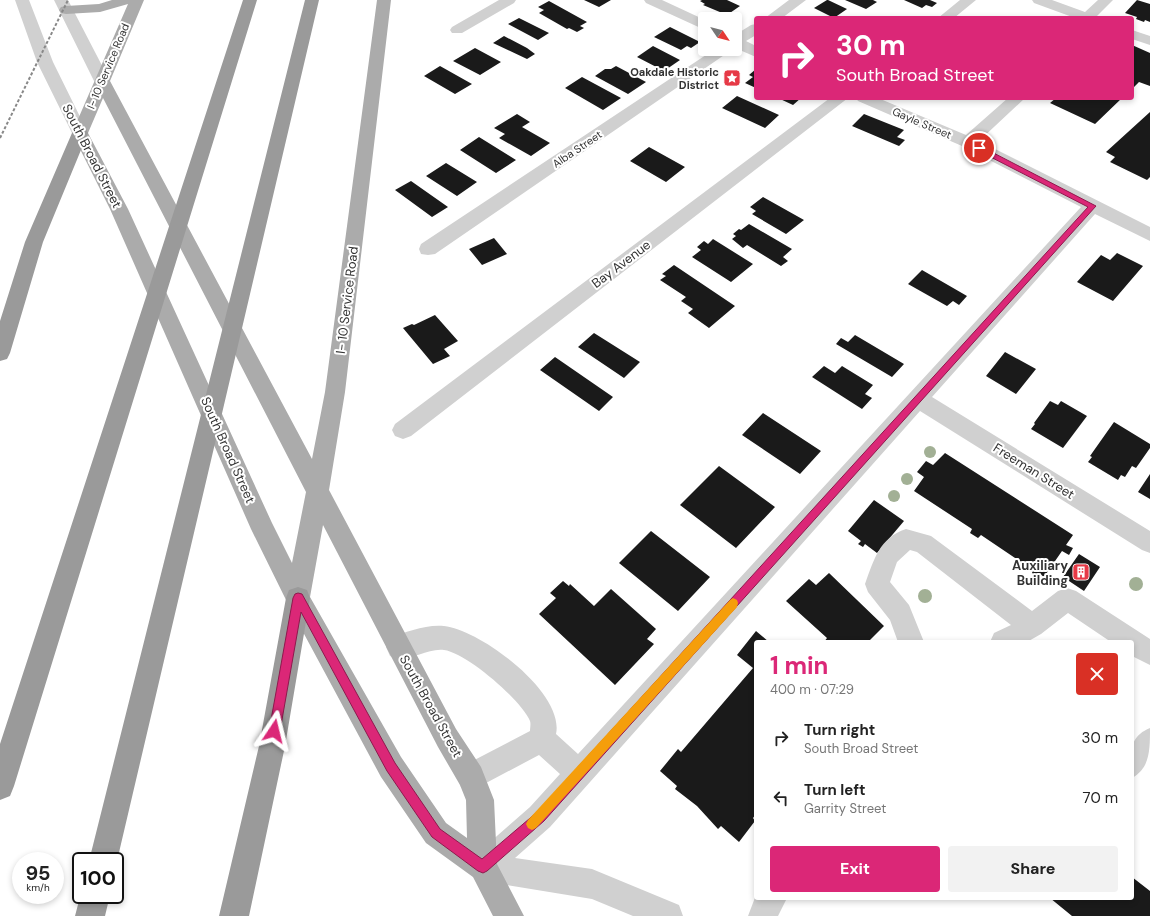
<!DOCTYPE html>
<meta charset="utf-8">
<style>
:root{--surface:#fff;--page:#f2f2f2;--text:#222;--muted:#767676;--accent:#db2777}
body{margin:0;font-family:"DM Sans",sans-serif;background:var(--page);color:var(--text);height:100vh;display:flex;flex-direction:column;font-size:15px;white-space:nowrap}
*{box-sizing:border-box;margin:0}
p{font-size:13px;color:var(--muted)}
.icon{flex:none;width:22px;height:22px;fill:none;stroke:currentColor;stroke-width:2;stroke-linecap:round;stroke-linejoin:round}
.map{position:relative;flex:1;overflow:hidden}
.side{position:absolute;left:754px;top:640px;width:380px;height:260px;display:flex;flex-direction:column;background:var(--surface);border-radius:4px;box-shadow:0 2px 6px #0003}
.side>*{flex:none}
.top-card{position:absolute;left:754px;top:16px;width:380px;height:84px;border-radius:4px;box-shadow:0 2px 6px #0003;background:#db2777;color:#fff;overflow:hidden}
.needle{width:26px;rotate:125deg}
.buttons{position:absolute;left:698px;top:12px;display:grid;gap:8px}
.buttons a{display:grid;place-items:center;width:44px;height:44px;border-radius:4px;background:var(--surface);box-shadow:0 2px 6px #0003;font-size:20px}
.speed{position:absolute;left:12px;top:852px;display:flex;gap:8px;font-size:20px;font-weight:700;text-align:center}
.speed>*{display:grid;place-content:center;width:52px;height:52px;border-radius:50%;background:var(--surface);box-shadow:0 2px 6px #0003;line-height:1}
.speed small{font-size:10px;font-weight:400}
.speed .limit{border:2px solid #111;border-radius:6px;background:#fff;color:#111}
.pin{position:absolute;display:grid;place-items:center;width:34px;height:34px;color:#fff;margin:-17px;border:2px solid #fff;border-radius:50%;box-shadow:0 1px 4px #0007}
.me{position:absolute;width:44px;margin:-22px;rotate:10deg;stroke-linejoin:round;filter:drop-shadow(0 0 3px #0008)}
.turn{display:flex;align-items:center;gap:14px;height:84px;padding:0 16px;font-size:18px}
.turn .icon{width:52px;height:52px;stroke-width:2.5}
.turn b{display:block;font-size:28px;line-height:34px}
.round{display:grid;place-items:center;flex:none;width:42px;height:42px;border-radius:4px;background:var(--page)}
.headline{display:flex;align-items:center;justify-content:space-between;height:68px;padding:0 16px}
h1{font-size:24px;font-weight:700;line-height:30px;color:var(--accent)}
.cta{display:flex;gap:8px;margin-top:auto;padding:8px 16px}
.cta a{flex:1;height:46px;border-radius:4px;background:var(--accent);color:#fff;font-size:16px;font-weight:700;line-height:46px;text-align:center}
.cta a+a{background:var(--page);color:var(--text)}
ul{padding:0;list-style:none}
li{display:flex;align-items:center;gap:12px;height:60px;padding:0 16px}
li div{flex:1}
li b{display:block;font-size:15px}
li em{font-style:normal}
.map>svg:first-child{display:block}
</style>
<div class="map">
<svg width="1150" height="916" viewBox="0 0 1150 916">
<rect width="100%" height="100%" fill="#fff"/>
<path fill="#1a1a1a" d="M584,0H611L599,7Z
M702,0H727L740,6L727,15L703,5L705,4L700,1Z
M827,0H828L847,9L834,18L814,8Z
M845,0H873L877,2L866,9Z
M904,0H930L937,3L932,7L926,5L922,8Z
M1137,0L1150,4V22L1145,20L1144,22L1136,19L1137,17L1125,13Z
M549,1L587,22L580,26L584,28L577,32L569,28L567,29L539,13L544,10L538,7Z
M519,18L549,33L538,40L508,24Z
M670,27L700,42L691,48L687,46L681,50L654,37Z
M504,36L527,48L535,54L527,59L493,43Z
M1132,45L1150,53V86L1139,82L1132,89Z
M653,46L680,60L664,71L637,57Z
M475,48L501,62L480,75L453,61Z
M440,66L472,84L455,94L424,76Z
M616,66L646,82L628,94L595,76L605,69H611Z
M756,69V88L745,83L753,77L749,75Z
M582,77L621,98L603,110L565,88Z
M737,96L779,115L765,128L722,108Z
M778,98H801L793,105Z
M1056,98H1122L1095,124L1050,103Z
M1150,112V177L1147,180L1110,162L1115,157L1106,152Z
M517,114L530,122L522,127L550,143L531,156L499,138L505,134L494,128Z
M864,114L904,130L897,137L905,140L899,146L852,126Z
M479,137L516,160L496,173L460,150Z
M649,147L685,167L666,182L630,161Z
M446,163L477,182L457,196L426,176Z
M411,181L448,207L432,217L395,190Z
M763,197L804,220L786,234L752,214L756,211L750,207Z
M749,224L792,249L783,257L788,261L781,266L747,245L743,248L732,239L736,236L733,234L739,229L741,230Z
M494,238L507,254L482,265L469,249Z
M713,239L753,264L731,282L692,257L701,250L697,247L704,241L708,244Z
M1117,253L1143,266L1113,301L1077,282L1101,255L1110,260Z
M674,265L735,306L709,328L688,313L693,309L681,301L686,297L660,280L666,276L662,274Z
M922,270L967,296L959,305L953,301L947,306L908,284Z
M435,315L458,341L444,349L450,356L433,364L403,328L412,324L414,325Z
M594,333L640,362L624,378L578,347Z
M855,335L904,364L892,377L836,344L841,338L848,342Z
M1005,352L1036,369L1016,394L986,376Z
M555,357L613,397L599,411L540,370Z
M824,366L835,373L842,366L873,385L865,394L872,398L862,409L812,377Z
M1050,401L1058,405L1061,401L1087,416L1063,448L1031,429L1035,424L1034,423Z
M763,413L821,451L800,474L742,435Z
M1114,422L1150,444V448L1136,468L1132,466L1125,477L1121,475L1118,480L1088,462L1092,457L1090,456Z
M945,453L1073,535L1066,545L1073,548L1069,555L1062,551L1044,577L1040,574L1039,577L1032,573L1033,570L981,535L978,538L970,533L972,529L914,491L924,477L917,472L926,461L933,465Z
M719,466L775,507L736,548L680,505Z
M1150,474V499L1138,492Z
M874,500L904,521L877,553L865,544L863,547L858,544L861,541L848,531Z
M651,531L710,577L678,611L619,563Z
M1079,554L1100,567L1084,591L1063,577Z
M829,573L884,626L868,642H824L827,638L786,601L809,579L816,585Z
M563,581L569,586L570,584L594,606L611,589L656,629L647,639L654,644L615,685L539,614L556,598L550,593Z
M756,631L769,642H756V814L753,818L755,821L739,842L721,826L718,829L697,806L675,789L677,786L660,771L678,749L681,752L753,668L737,655Z
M1132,877L1150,891V916H1072L1050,898H1132Z"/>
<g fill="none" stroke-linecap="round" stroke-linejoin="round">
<path fill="#d0d0d0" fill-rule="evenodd" d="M15,0H29L53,62L88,133L86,137L80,138L74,137L72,133L37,62Z
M54,0H68L110,81L108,84H96L94,81Z
M499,0H516L514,3L462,33H452L450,30L452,27Z
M644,0H662L705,20V30L646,3Z
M789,0H806L782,18H765Z
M960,0H976L954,18H938Z
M1032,0H1052L1085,12L1098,0H1113L1095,18H1075L1034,3Z
M756,24V35L746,41L756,46V57L735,48V35L751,25Z
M1132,30L1150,36V45L1132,39Z
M715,49H733L435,254L428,255L421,254L419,249L421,244Z
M830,98H848L411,436L403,439L395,436L392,430L395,424Z
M856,98H878L966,135L1008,98H1025L979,141L1150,227V241L1095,214L932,397L1150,531V553L1142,550L920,411L550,827L515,858L592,869L679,905L683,916H633L592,899L483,881L473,877L469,867L473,857L530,807L560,774L539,755L471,791L461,787L457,777L461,767L530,731C530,728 531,724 530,721C521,700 467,653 444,650C429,648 411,660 399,659C396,659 393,657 390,656L386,647L390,638C405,632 427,624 444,626C481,630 565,693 556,734L578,754L1081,207L962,146L858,101Z
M906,529L931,536L1032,611L1058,591L1067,588L1076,591L1150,639V665L1132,656V642H1111L1068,613L1041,634L1027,642H990L994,633L1011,625L917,552L910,550L897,562L890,582L909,605L924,642H898L890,620L868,592L865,584C874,560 879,538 906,529Z
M1150,728C1150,750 1150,768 1132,778C1132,756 1126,738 1150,728Z
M756,895V898H787L778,916H748Z"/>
<path fill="#ababab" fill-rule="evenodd" d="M112,0H144L110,81L312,459L325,392L377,0H391L345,392L329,490L456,729L481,767L494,800L497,864L524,916H493L473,877L426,843L381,777L289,606L251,529L110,209L72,133L128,4L100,12L66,14L61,13L59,10L61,7L66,6L99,4ZM103,98L306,492L292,563L272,523L128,209L88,133ZM323,525L438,747L460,785L466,800L467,838L446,823L401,757L310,597Z"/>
<path fill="#9a9a9a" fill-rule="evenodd" d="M243,0H257L14,786L10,796L0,800V744Z
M305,0H319L117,861L115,867V861H89Z
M80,128L86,129L88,133L43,242L10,353L7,359L0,361V321L25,242L72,133L74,129Z
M298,587L307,590L310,598L285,746L249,916H219L259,746L286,598L289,590Z
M81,893V895H110L105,916H75Z"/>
<path stroke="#888" stroke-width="2" stroke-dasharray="3 2" stroke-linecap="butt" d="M0,138L68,0"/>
</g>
<g fill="#a2b095">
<circle cx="930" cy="452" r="6"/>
<circle cx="907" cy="479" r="6"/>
<circle cx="894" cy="496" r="6"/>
<circle cx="1136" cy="584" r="7"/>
<circle cx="925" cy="596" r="7"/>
</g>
<path fill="#db2777" stroke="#8e194d" d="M977,147H982L1096,206L544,821L487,871L483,873L478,871L432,837L387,771L301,612L280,731L278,735L274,737L270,735L269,731L293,598L295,594L298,593L302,594L395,763L440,829L482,859L536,813L1088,207L977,150Z"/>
<path fill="#f59e0b" d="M733,598L737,600L738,603L737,607L536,828L532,830L528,828L526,824L528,820L730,600Z"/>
<defs>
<g id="sight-square" transform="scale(0.9)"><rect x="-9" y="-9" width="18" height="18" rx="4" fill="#e63946" stroke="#fff"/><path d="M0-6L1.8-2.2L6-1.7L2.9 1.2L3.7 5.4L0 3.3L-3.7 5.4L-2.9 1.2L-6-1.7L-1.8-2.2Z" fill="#fff"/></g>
<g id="building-square" transform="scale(0.9)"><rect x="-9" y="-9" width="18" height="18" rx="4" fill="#e63946" stroke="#fff"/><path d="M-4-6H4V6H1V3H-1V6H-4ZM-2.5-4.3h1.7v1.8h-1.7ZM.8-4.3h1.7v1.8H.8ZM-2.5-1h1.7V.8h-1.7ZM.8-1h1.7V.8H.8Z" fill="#fff"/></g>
</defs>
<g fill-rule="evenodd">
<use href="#sight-square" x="732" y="78"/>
<use href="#building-square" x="1081" y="572"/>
</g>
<g text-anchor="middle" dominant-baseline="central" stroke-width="4" stroke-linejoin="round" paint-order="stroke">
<g font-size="11" fill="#333" stroke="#fff">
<text transform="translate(108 66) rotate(-67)">I- 10 Service Road</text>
<text transform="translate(922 123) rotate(23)">Gayle Street</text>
<text transform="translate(577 149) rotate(-34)">Alba Street</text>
</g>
<g font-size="11" font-weight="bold" fill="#333" stroke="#fff" text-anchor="end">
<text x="719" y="72">Oakdale Historic<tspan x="719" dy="13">District</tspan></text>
</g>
<g font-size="13" fill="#333" stroke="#fff">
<text transform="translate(92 156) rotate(63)">South Broad Street</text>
<text transform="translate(621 264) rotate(-37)">Bay Avenue</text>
<text transform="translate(347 300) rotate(-83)">I- 10 Service Road</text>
<text transform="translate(228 450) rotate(66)">South Broad Street</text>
<text transform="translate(1034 471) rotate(32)">Freeman Street</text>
<text transform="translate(431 706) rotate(61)">South Broad Street</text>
</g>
<g font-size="13" font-weight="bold" fill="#333" stroke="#fff" text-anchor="end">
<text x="1068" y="565">Auxiliary<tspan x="1068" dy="15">Building</tspan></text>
</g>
</g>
</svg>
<div class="buttons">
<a><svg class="needle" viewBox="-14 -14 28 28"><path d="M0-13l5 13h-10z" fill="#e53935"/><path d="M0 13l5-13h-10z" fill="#767676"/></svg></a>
</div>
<div class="speed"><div>95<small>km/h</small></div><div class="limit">100</div></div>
<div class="pin" style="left:979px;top:148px;background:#d93025"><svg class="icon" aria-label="arrive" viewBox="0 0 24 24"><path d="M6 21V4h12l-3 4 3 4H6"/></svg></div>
<svg class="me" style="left:274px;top:731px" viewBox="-20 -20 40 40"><path d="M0-17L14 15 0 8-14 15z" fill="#db2777" stroke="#fff" stroke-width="4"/></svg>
<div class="top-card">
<div class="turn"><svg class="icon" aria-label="right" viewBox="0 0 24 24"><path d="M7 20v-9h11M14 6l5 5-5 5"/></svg><div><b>30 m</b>South Broad Street</div></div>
</div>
<section class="side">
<div class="headline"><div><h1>1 min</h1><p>400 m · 07:29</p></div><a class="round" style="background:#d93025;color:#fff"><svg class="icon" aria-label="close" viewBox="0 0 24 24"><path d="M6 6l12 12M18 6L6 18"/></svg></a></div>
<ul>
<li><svg class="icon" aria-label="right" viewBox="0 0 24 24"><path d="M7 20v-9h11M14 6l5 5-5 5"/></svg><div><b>Turn right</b><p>South Broad Street</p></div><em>30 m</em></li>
<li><svg class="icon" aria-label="left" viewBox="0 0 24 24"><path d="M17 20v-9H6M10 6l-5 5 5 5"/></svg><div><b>Turn left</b><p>Garrity Street</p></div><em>70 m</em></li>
</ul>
<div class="cta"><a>Exit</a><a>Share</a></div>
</section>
</div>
